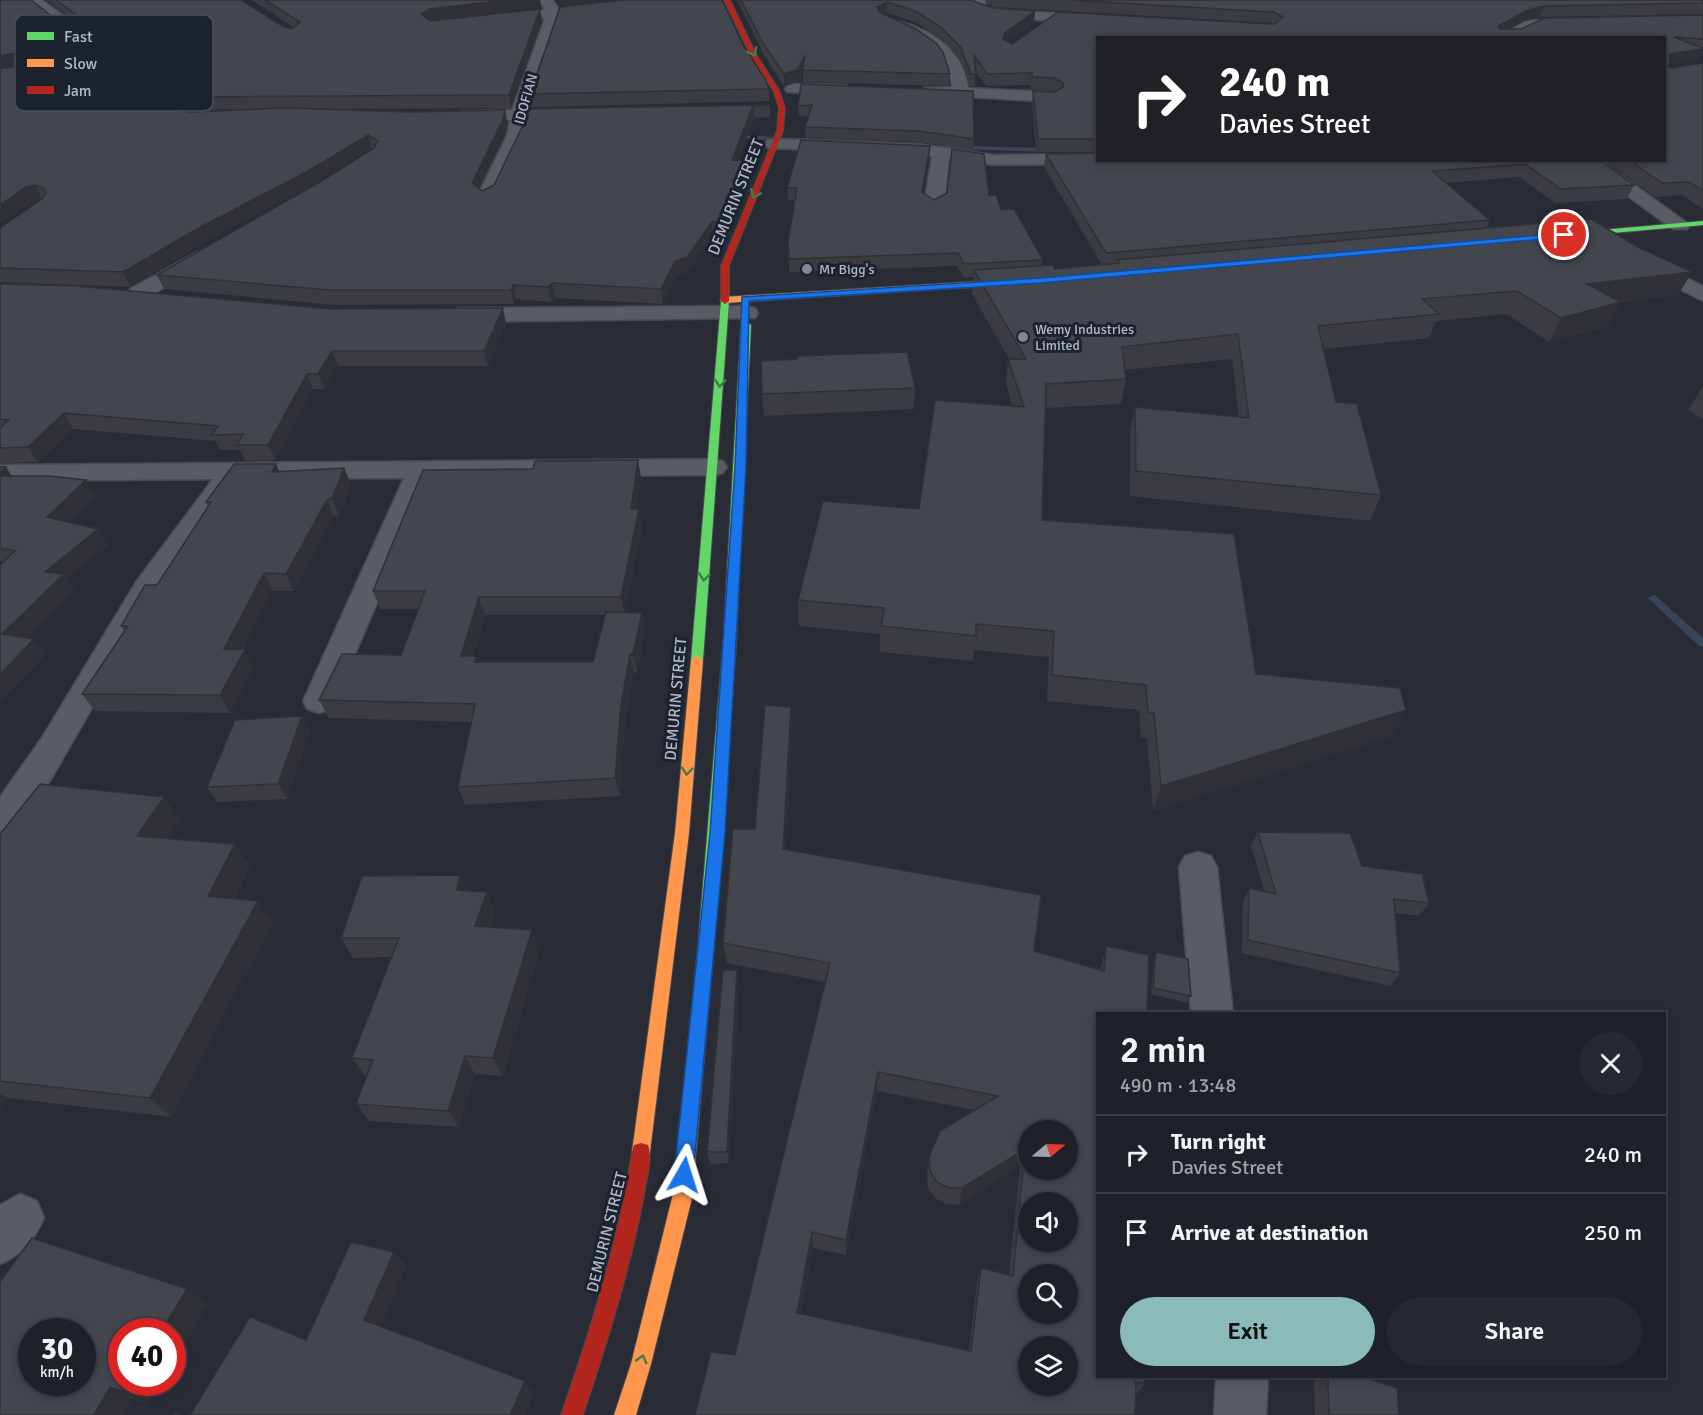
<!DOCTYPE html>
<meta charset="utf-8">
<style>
:root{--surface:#1f2128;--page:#272930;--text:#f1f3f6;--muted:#a1a3a8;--line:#3c3e45;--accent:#8bbbb9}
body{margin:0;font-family:Signika,sans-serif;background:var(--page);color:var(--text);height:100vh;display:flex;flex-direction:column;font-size:22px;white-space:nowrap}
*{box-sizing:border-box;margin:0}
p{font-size:20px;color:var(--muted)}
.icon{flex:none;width:33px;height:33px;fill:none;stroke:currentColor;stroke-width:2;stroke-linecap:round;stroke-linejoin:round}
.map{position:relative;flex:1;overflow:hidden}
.sheet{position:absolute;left:1096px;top:1012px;width:570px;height:366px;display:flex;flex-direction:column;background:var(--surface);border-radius:0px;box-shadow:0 3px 9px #0003,0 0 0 2px var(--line)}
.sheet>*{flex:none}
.hud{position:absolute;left:1096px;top:36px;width:570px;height:126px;border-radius:0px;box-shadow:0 3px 9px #0003,0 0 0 2px var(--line);background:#202124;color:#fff;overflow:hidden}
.needle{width:39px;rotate:71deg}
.buttons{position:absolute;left:1018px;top:1120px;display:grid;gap:12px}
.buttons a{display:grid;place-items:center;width:60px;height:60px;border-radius:50%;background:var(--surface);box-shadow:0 3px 9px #0003,0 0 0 2px var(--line);font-size:30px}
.speed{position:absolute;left:18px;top:1318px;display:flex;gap:12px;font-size:30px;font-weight:700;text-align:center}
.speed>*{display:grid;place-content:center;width:78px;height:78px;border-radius:50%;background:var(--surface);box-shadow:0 3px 9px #0003,0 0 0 2px var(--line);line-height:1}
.speed small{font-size:15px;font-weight:400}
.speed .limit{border:9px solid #d22;background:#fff;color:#111}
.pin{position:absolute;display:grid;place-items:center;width:51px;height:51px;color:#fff;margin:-26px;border:3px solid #fff;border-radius:50%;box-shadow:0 2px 6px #0007}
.me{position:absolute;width:66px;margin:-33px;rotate:6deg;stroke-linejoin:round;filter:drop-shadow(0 0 4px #0008)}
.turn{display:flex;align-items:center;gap:21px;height:126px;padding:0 24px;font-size:27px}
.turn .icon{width:78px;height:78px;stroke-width:2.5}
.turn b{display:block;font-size:42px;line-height:51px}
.round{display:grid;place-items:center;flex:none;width:63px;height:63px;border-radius:32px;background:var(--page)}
.overview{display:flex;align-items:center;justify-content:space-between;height:102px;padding:0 24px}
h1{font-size:36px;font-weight:600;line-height:45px}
.cta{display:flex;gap:12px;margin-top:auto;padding:12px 24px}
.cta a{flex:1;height:69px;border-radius:36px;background:var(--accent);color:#111;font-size:24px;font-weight:600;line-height:69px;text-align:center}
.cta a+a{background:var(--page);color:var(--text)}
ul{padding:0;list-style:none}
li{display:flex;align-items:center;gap:18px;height:78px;padding:0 24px;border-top:2px solid var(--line)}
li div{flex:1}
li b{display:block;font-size:22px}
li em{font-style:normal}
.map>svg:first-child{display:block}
</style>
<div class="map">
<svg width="1703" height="1415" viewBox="0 0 1703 1415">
<rect width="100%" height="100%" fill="#292c35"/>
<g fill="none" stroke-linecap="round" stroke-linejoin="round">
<path fill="#39445d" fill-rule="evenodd" d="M168,83L170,86L130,93L127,91Z
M735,135L875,141L878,143L875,145L733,138L732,137Z
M932,145L1049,148L1052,150L1049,152L930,148V146Z
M1653,595L1656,596L1703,638V647L1699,646L1650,600L1648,598Z"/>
<g stroke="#47494f" stroke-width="3">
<path id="street" d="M26,0H42L157,84L155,87C138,91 39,16 26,0Z
M539,0H553L558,8L630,0H672L665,4L560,17L529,110L570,109L578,114L570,119L527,120L525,135L495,197L486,203L479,201L477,197L507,135L510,120L462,121L454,116L462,111L512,110L545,18L495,24L488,20L495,16L545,10Z
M971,0H985L986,6L995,9L1095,16L1102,20L1095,24L993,17L975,11Z
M1575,18L1580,19V25L1537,27L1516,38H1496L1526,21Z
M901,22C933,30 965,53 968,88L1052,92L1060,97L1052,102L924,94L922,91L924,88L952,87C950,54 923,41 896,29V23Z
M793,84L846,85L854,90L846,95L787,92L785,89L787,86Z
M150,89L181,110L213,111L221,116L213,121L177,120L171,119L144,97L142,94L144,91Z
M774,139L918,144L994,155L1098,154V160H1106L1098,164L994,165L949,159L944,205L934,211L924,205L932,156L768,148L765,144L768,140Z
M1578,160H1600L1690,225L1687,229H1673Z
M197,252L204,254L207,258L204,262L146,299H130L127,294L130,289Z
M1643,257L1703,286V301L1636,267L1633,263L1636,259Z
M747,306L755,308L758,313L755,318L459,322L451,320L448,315L451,310L459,308Z
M714,459L723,461L727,467L723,473L714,475L431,477L335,701L331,709L319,713L307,709L303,701L404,478L241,479L157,595L50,781L13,833L0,838V797L43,736L136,582L213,479L0,481V465Z
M1198,852L1211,856L1217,867L1233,1014H1191L1179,867L1185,856Z
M20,1194L37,1201L44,1218C34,1240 22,1255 0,1264V1205Z
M1216,1377H1268L1266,1415H1214Z"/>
</g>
<g stroke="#474952" stroke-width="2">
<path id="fast" d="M1703,221V225L1567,237L1563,235L1567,233Z
M725,298L729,301L703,660L697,665L691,660L721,301Z
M746,322L751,325L736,646L712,968L710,973L704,975L698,973L696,968L723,646L741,325Z"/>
</g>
<g stroke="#474952" stroke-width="2">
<path id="slow" d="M1017,279L1020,280V284L724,303L720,300L724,297Z
M697,655L703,660L689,833L650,1152L648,1159L641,1161L634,1159L632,1152L675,833L691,660Z
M704,961L710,963L712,968L692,1198L651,1364L636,1415H614L631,1364L672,1198L696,968L698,963Z"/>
</g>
<g stroke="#474952" stroke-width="2">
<path id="jam" d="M724,0H730L757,56L779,90L785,108L783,131L729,266V301L725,304L721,301V266L777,131L779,108L773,90L751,56Z
M641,1143L648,1145C653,1159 646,1180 644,1195C630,1270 607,1343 583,1415H561C591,1329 618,1242 632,1152L634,1145Z"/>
</g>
<use href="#street" fill="#595c63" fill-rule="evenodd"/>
<use href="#fast" fill="#63d668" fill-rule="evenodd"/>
<use href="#slow" fill="#ff974d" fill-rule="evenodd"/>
<use href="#jam" fill="#b3261e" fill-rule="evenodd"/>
</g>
<path fill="#3a3c42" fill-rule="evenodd" d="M46,0H241L284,27L291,29L293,27L252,0H540L541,7L433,20L431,21L540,9L542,21L511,108L324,109L411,112L505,110L507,122L505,134L479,189L482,191L494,185L524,123L526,109L770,105V117L754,118L738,160L750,174L719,236L713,235L689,271L676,276L663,304L555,298L551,302L516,299L514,304L335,305L164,289L157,275L320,182L373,149L371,148L313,184L201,244L130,287L0,282V228L42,199L33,201L0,224V69L138,77L143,90L165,109L191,112L244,109L196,110L183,108L156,89L151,77Z
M737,0H974L975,2L994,8L1035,11L1034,22L1008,42L1012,44L1273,24L1271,23L995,7L988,4L986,0H1703V14L1540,17L1524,21L1510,29H1521L1703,15V52L1699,60L1669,65V66L1671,68L1703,63V209L1682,195L1655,197L1604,160H1665V38H1098V152H1036L1032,103L1033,91H1055L1052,90L1031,89L1030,85L986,86L975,71V86H970L960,60L941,38L915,22L887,13L884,14L950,74L949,86L803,82V72L798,82L784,86L764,55Z
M743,45L769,89V101L532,107L530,94Z
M801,84L974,139L973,150L918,142L806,138L805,127L808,116H799L798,106Z
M1046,154L1600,160L1634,185L1627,199L1555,203L1519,177L1446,183L1490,220L1486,228L1638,247L1692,272L1678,295L1621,302L1608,326L1549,342L1506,314L1436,321L1429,338L1324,349L1336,402L1381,495L1370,521L1130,496V432L1135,407L1239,417L1232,359L1125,370L1126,379L1121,404L1045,408L1042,520L1256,674L1406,710L1393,736L1153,811L1147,738H1141L1139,710L1047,701L1049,657L974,650L973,661L880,652V634L799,626L798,600L919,509L1012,406L1006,384L1008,359H1009L972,294L974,277H963L957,266L789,272L788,242L795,200H788L787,188L929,158L924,193L934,200L989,195L1043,260L1042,266L1055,269L1102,265L1044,167Z
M0,284L330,309L506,323L488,366H338L324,389H313L275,460L245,461L240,450H220L215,441L73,429L38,462L0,463Z
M797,359L915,388L914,409L764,416L762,394Z
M1703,386V419L1688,410Z
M638,460L641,478L637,509L642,527L625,613H642L645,631L637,673H634L625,723L620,796L465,805L458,787L471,722L329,718L319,700L401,655L419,609H380L373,591L533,469ZM485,615H605L593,662H478L473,656Z
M0,467L12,476L96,496L69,522L98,529L108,545L67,578L75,590L27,638L34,639L46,654L0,702L4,562L0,561Z
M344,468L351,485L339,516L334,517L294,591H273L243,649H245L254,666L230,713L95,711L82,694L124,631L121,626L157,585L208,507L206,502L279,471Z
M791,707L792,729L786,850L1034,951L1100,970L1106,946L1149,955L1098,1014V1377L1145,1383L1136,1395L735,1355L825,982L727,963L723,943ZM877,1091L974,1110L929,1157L927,1174L928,1188L935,1198L946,1204L959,1205L1020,1166L1009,1275L981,1268L977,1283L969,1350L801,1314L813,1248L846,1255Z
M302,716L310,732L287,799L217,802L207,787Z
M181,819L168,838L235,844L250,866L234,899L258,901L273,923L171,1117L7,1098L0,1109V834Z
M1258,832L1362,866L1429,903L1419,916L1395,913L1400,973L1391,986L1242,953L1243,902L1249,888L1264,891L1251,846Z
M460,875L467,891L487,892L495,912L490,927L532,930L540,949L503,1076L475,1074L459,1127L369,1121L356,1104L367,1076H365L352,1058L391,957L353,958L341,938Z
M1156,952L1191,996L1188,1003L1151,994L1154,959Z
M739,984L729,1163L710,1164L707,1152Z
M187,1289L208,1304L172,1363V1332L148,1404L134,1399L0,1415Z
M1314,1377H1369V1379L1399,1415H1315Z"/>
<path fill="#2f3136" d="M506,0H540L541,7L433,20L424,25L421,14L430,9Z
M558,0H609L559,6Z
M887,2V13L877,18V7Z
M1544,6L1540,17L1524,21L1494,38L1498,26L1528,10Z
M540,9L542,21L511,108L509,95Z
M1035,11L1034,22L1004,45L1003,39L1005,33Z
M82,40L87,52L0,69V56Z
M1703,49V52L1699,60L1665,66L1670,54Z
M805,55V67L798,82L784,86V74Z
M138,77L143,89L141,96L135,83Z
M753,106L754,118L733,173L732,160Z
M505,110L507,122L505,134L475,196L472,183Z
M368,135L371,148L313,184L201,244L130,287L123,272L195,230Z
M930,146L929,158L922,205V192Z
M750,161V174L719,236L717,222Z
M35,185L42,199L33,201L0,224V205L26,187Z
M712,222L713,235L689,271L676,276L663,304L661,289L675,261Z
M1692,272L1678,295L1575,307L1587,284Z
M552,283L555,298L551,302L548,287Z
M513,285L516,299L514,304L511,290Z
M1621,302L1608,326L1549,342L1561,318Z
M503,308L506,323L488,366L484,351Z
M332,351L338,366L324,389L318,374Z
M307,374L313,389L275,460L268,445Z
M64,413L73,429L38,462L28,447Z
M638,460L641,478L634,527L631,509Z
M276,464L283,481L272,472Z
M6,467L16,483L0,481V473Z
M344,468L351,485L339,516L332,499Z
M86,480L96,496L57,533L47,517Z
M327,500L334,517L294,591L286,574Z
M639,509L642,527L625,615L621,597Z
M98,529L108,545L67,578L75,590L15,650L2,634L45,572Z
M264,573L273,591L234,666L224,649Z
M479,597L485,615L467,674L461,656Z
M642,613L645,631L637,673L633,654Z
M34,639L46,654L0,702V674Z
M245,649L254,666L230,713L220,695Z
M630,654L634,673L625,723L620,796L615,778L621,705Z
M791,707L792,729L785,870L783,849Z
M1406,710L1393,736L1153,811L1161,786Z
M302,716L310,732L287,799L278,784Z
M164,797L181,819L155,858L137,836Z
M235,844L250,866L224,918L208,896Z
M460,875L469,895L457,890Z
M487,892L495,912L484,945L475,926Z
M258,901L273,923L171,1117L150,1098Z
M532,930L540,949L503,1076L493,1058Z
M737,970L739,984L729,1163L727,1152Z
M465,1056L475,1074L459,1127L448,1111Z
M878,1072L877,1091L846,1255V1240Z
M0,1093L7,1098L0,1109Z
M1025,1149L1020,1166L959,1205L962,1188Z
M812,1232L813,1248L798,1327L797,1313Z
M394,1252L407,1266L379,1332L364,1320Z
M187,1289L208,1304L172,1363V1332H161Z
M525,1381L535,1392L525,1415H510Z
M129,1383H160L148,1404L123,1392Z
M110,1387L134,1399L125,1415H94Z"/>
<path fill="#43464d" stroke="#2f3136" stroke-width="1.5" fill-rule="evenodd" d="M0,0H31L82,40L0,56Z
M56,0H241L284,27L291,29L300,22L265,0H506L430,9L421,14L430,21L540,9L509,95L191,97L178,95L151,77L153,70Z
M622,0H722L743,45L765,79L769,89L530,94L560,7Z
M741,0H974L975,2L994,8L1035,11L1005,33L1003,39L1012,44L1058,12L1274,24L1283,17L1274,12L1069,0H1703V3L1544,6L1528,10L1498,26L1500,29H1521L1545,18L1703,15V39L1674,37L1703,48V49L1670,54L1669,66L1671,68L1703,63V190L1689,182L1662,183L1629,160H1665V38H1098V139H1038L1033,91L1055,92L1063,87V83L1054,78L1032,77V73L987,74L974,55L976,74H971L961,48L941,27L915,11L887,2L877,7L879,12L916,29L936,43L943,52L950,74L803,70L805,55L797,70L784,74L763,43Z
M95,51L138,77L135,83L165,109L191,112L285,108L411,112L505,110L502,122L472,183L482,191L494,185L524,123L526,109L770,105L753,106L732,160L750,161L717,222H712L687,257L675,261L661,289L552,283L548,287L513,285L511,290H330L157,275L320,182L374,148L378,141L368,135L308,171L195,230L123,272L0,268V228L42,199L46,193L43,188L35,185L26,187L0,205V69Z
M801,84L973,91L974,139L919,131L805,127L812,105L798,106Z
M801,140L930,146L922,192L934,200L947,193L952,149L984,154L989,195H996L1001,209H1014L1043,260L964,264L958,253L789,259L788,242L797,188H787Z
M1098,153V160H1600L1634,185L1561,189L1525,164L1432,171L1490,220L1106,253L1046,154Z
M1591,219L1638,247L1692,272L1587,284L1621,302L1561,318L1517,291L1422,299L1439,314L1318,326L1336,402L1357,404L1381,495L1136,471L1135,407L1249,418L1238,334L1122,347L1126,379L1046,384L1042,520L1234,534L1256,674L1400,688L1406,710L1161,786L1154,713L1148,712L1146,685L1052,675L1054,631L976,624V636L881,626L884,608L798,600L823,501L919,509L935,400L1024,407L1008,359H1026L974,270L1053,265L1055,269L1119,263L1117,260Z
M0,284L76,286L330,309L503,308L484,351H332L318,374H307L268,445H237L243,434L212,435L218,426L64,413L28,447L0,448V428L9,420L0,419Z
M907,352L915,388L762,394L761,361L797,359V356Z
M638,460L631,509H639L621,597H479L461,656H476L474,662H593L606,612L642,613L633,654H630L621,705L615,778L458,787L475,704L319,700L342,654L401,655L425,591H373L423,470L533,469L535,461Z
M234,464H276L272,472L344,468L332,499L327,500L286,574L264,573L224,649H245L220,695L82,694L128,626H121L145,585H157L211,502H206Z
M0,467H6L0,473Z
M0,476H49L86,480L47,517L98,529L45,572L64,574L2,634L34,639L0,674V565L15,551L0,548Z
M765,705L791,707L783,849L1041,895L1034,951L1104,971L1106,946L1149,955L1147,1014H1098V1377H1145V1383L1136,1382L1135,1415H695L711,1352L735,1355L830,963L723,943L733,829H755ZM878,1072L998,1096L940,1131L929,1157L930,1171L937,1182L949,1188H962L1025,1149L1013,1276L981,1268L971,1351L797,1313L812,1232L846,1240ZM1029,1131H1068V1170H1029ZM1029,1203H1068V1242H1029ZM1029,1275H1068V1314H1029ZM1029,1347H1068V1386H1029Z
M302,716L278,784L207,787L235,720Z
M40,784L164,797L137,836L235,844L208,896L258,901L150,1098L0,1081V834Z
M1258,832L1350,833L1362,866L1422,874L1429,903L1394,899L1400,973L1248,940L1249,888L1276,894Z
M460,875L457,890L487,892L475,926L532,930L493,1058L465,1056L448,1111L356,1104L373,1060L352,1058L399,938H341L362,876Z
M1156,952L1188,959L1191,996L1153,988Z
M723,970H737L727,1152H707Z
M32,1238L187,1289L161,1332H122V1383H129L123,1392L110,1387L94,1415H0V1282ZM32,1332H82V1383H32Z
M351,1242L394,1252L364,1320L525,1381L510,1415H190L250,1317L306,1340Z
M1328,1377H1369V1379L1397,1388L1399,1415H1329Z
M175,1412L183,1415H173Z"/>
<defs><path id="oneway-chevron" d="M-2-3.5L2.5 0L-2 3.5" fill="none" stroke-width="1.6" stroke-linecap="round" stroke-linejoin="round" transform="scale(1.5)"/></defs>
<g stroke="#407c4c">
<use href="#oneway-chevron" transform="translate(753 52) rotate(62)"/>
<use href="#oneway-chevron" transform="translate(755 194) rotate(112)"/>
<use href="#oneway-chevron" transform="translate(720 383) rotate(94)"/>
<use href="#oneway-chevron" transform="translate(704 577) rotate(96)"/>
<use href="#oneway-chevron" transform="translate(687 771) rotate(95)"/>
<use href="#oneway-chevron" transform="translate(642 1359) rotate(-75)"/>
</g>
<path fill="#1a73e8" stroke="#114b97" stroke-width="1.5" d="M1564,233L1567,237L1041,283L749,301L746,467L725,833L693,1175L691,1182L684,1185L677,1182L674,1175L710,833L735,467L742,297L1041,278Z"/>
<g fill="#838793" stroke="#1d222f" stroke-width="2">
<circle cx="807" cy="269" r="6"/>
<circle cx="1023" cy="337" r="6"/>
</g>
<g text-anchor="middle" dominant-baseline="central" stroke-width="6" stroke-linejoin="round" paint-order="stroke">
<g font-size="14" fill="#b3b8c6" stroke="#1d222f">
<text transform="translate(526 99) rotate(-74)">IDOFIAN</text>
</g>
<g font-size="14" fill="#b3b8c6" stroke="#1d222f" text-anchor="start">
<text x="819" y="269">Mr Bigg's</text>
<text x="1035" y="329">Wemy Industries<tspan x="1035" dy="16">Limited</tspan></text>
</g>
<g font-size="16" fill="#b3b8c6" stroke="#1d222f">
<text transform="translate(736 197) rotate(-68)">DEMURIN STREET</text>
<text transform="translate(676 699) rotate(-85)">DEMURIN STREET</text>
<text transform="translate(607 1232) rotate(-76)">DEMURIN STREET</text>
</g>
</g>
<rect x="15" y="15" width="198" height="96" rx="9" fill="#1d222f" stroke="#4a4f5c" stroke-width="1.5"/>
<rect x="27" y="32" width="27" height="8" fill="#63d668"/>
<rect x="27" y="59" width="27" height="8" fill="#ff974d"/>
<rect x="27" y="86" width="27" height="8" fill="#b3261e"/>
<g font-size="16" fill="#b3b8c6">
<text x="64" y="42">Fast</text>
<text x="64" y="69">Slow</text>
<text x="64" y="96">Jam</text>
</g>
</svg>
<div class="buttons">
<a><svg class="needle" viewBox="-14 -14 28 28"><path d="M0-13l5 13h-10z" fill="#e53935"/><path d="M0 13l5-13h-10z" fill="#a1a3a8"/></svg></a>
<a><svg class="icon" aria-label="sound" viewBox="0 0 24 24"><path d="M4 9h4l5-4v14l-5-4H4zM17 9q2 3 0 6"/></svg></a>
<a><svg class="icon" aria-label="search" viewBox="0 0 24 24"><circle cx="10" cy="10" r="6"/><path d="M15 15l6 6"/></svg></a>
<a><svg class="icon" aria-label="layers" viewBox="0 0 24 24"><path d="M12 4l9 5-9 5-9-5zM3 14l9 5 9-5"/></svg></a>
</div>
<div class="speed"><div>30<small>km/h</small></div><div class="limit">40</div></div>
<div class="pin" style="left:1564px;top:235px;background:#d93025"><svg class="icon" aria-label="arrive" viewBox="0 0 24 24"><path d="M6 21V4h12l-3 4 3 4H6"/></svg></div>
<svg class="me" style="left:684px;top:1175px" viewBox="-20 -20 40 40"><path d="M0-17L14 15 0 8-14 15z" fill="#1a73e8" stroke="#fff" stroke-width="4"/></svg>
<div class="hud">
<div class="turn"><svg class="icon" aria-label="right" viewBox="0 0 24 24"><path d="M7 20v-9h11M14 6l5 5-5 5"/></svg><div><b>240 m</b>Davies Street</div></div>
</div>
<section class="sheet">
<div class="overview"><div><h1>2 min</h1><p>490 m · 13:48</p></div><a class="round"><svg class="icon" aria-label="close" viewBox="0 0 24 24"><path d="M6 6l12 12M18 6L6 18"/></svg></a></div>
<ul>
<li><svg class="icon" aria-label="right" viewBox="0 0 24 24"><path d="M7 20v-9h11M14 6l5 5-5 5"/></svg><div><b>Turn right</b><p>Davies Street</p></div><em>240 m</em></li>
<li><svg class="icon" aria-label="arrive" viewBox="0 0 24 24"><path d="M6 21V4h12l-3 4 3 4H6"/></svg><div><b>Arrive at destination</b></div><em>250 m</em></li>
</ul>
<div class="cta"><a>Exit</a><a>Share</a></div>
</section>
</div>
